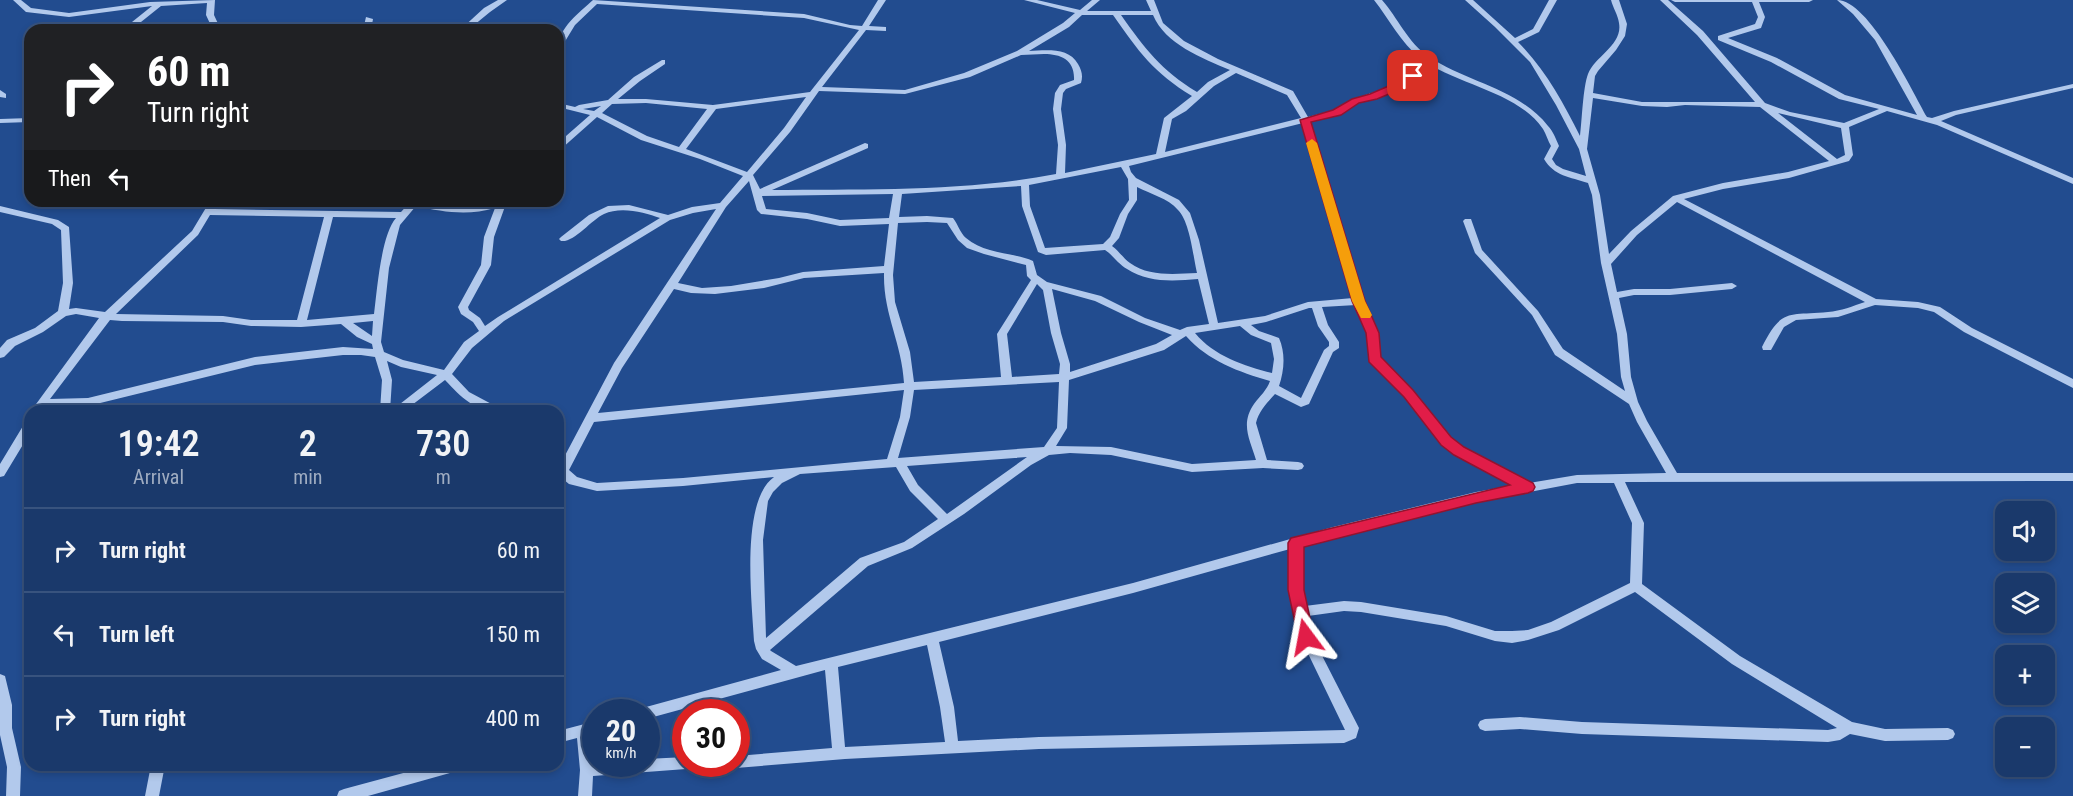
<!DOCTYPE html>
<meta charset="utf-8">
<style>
:root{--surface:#1a396b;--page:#234071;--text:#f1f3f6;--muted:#9facc1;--line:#38537e}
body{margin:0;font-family:"Roboto Condensed",sans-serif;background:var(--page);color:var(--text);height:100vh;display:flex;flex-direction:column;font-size:22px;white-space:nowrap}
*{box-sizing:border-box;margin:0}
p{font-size:20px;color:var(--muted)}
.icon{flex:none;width:33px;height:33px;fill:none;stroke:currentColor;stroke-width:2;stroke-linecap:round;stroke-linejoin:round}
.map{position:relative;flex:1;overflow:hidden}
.sheet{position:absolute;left:24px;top:405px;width:540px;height:366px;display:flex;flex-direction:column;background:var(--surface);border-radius:18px;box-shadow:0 3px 9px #0003,0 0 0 2px var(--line)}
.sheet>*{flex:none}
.hud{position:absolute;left:24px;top:24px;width:540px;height:183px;border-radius:18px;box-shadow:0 3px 9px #0003,0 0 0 2px var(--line);background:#202124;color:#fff;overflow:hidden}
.buttons{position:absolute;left:1995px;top:501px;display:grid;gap:12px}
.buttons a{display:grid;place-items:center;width:60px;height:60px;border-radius:12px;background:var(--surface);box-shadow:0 3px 9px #0003,0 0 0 2px var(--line);font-size:30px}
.speed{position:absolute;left:582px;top:699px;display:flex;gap:12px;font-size:30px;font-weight:700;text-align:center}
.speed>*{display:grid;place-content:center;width:78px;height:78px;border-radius:50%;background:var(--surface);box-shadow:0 3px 9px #0003,0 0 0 2px var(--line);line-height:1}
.speed small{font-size:15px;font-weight:400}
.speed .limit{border:9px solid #d22;background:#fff;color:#111}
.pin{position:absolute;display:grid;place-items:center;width:51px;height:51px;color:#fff;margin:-26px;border-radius:12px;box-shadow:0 3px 9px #0006}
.me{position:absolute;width:66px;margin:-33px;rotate:347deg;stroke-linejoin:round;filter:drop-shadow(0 0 4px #0008)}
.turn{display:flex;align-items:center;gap:21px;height:126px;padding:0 24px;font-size:27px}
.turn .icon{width:78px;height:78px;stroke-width:2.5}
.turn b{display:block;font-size:42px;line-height:51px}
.then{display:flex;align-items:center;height:57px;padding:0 24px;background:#0003;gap:12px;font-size:22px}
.eta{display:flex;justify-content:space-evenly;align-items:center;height:102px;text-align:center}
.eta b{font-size:36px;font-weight:600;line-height:42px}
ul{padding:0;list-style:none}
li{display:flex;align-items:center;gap:18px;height:84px;padding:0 24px;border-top:2px solid var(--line)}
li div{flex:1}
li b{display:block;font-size:22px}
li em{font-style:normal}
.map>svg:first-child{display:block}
</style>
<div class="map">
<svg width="2073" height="796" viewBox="0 0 2073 796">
<rect width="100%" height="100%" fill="#224c8f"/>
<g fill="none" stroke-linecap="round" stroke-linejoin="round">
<path fill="#b2c9ec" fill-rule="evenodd" d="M13,0H21L31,8L69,13L150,2L215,0L214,15L221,30H213L206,15L207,3L161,6L131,30H122L152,6L69,17L26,12Z
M498,0H507L490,12L468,30H460L484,8Z
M593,0L804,14L850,25L862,26L878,0H886L869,26L886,27V31L866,30L822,87L905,90L964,73L1017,51L1063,23L1075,13L1024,0H1037L1080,10L1092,0H1100L1087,11H1151L1146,0H1154L1163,23L1184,41L1218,59L1293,91L1308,117L1334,110L1351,100L1389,87L1410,74H1416V78L1402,87L1357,104L1340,114L1310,121L1364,301L1378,333L1379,357L1412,390L1450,438L1463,448L1529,483L1577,475L1666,473L1637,422L1629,404L1555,355L1532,315L1475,253L1463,221L1465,219H1471L1482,250L1538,311L1563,349L1625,391L1621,377L1617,334L1601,263L1592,195L1588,183C1570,177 1554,176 1544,159L1551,146C1548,141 1546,134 1543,129C1517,91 1456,85 1420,58C1401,43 1389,19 1374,0H1382C1398,18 1408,43 1429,57C1467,82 1519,89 1548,126C1553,131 1556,139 1559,146L1552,159L1556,165L1563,169L1586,176L1579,149L1556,105L1530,62L1495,27L1465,0H1473L1515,38L1533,29L1549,0H1557L1539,32L1518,42C1545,69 1563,102 1580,136C1582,120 1583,87 1588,74C1595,56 1623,45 1619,23C1618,15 1613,8 1611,0H1619L1627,24L1625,36L1616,50L1598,71L1595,76L1593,93L1642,102H1755L1697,35L1660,0H1668L1703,31L1765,103L1790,112L1844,123L1879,109L1839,99L1771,62L1718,40V36L1755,24L1758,17L1752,2H1675L1671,0H1813L1809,2H1759L1765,17L1761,28L1728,38L1777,58L1845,95L1917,115L1875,40L1853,14L1837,0C1869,0 1912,91 1927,117L1932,118L1954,111L2073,84V88L1956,115L1941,121L2073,178V184L1937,125L1887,111L1849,127L1853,155L1849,161L1789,178L1723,189L1684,199L1876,299L1918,302L1940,307L1972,328L2073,379V388L1964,332L1934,312L1918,308L1875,305L1838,317L1796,320L1784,327L1771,350H1763L1762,347C1782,307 1789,316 1828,312C1841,311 1853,306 1865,302L1677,202L1637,235L1611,264L1617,292L1634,289H1670L1732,283L1737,286L1732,289L1670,295H1634L1619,298L1627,334L1631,377L1638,402L1647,421L1677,473H2073V481L1625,482L1644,523L1642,584L1740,656L1852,722L1885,729L1948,728L1953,730L1955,734L1953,738L1948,740L1885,741L1850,734L1840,740L1828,742L1582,734L1520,729L1485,731L1480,729L1478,725L1480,721L1485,719L1520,717L1582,722L1828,730L1837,728L1732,664L1635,592L1559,630L1528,640L1512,643L1495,641L1446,626L1361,612L1344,611L1308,616L1312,636L1359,728L1356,738L1344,743L1039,749L845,759L736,768L731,767L730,764H736V756L832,748L825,670L646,719V712H640L641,709L646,707L781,670L762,659L756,649L754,641C752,602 740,501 774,477L683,486L597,491L569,484L558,475V462L561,463L614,363L716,209L693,213L670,220L504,321L472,348L452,374L469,392L499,408L500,411C474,411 462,398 445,380L404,411H391L437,375L401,367L387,361L392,380L390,411H380L382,380L375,357L361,355H343L255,365L88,406L68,408L45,407L42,411H31L99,318L76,314L66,316L43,332L15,346L4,357L0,358V348L7,340L35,328L58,311L63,283L61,230L52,224L0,212V206L58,220L69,227L73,283L69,309L76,308L105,312L192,231L210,201H218L214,209L401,212L411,201C428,201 446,207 464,207C479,207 492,201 507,201L494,237L491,265L468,307L469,310L480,318L485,326L498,317L660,218C645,212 620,206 604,214C591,220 574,243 561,241L559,239L561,237L589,215L608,206L629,205L668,215L692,207L720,203L743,176L700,159L641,140L597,117L561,149L558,150V143L590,115L558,107V103L575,107L579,105L608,100L634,77L662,60H665V64L640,81L618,99H646L713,105L810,92L859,30L804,18L597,4L575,25L561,48H558C558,28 580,12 593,0ZM1082,15H1113C1138,51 1154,73 1192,96L1164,118L1156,154L1065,173L1066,145L1061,109L1063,93L1066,89L1081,83C1083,76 1082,71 1078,64C1069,47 1046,50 1029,51L1069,27ZM1121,15H1153C1165,44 1202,58 1230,70L1208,82L1197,92C1161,70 1145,49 1121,15ZM1044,54C1061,54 1075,60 1074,80L1060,85L1055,93L1053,109L1058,145L1056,174C963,192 866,189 772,190L868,148V144L865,143L760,189L753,175L790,132L819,91L905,94L970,77L1021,55ZM1236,73L1287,95L1301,118L1165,152L1172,119L1186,111L1214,86ZM806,97L784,128L747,172L686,149L716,109ZM1593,98L1642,106L1667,107L1685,105L1760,107L1829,161L1788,172L1723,183L1673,196L1631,231L1609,254L1600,195L1587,149ZM646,103L707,109L679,147L647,136L602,113L612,104ZM601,106L594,111L583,109ZM1778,113L1841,128L1845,155L1837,159ZM1303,123L1353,298L1308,302L1265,316L1218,323L1199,240L1190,213L1179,200L1136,178L1131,172L1129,166ZM1121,167L1128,179L1129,200L1120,214L1110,237L1103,244L1045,248L1030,206L1029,185ZM749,181L757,210L761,214L807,219L840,226L889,224L884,266L803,272L779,278L731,286L702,288L678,283L726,207ZM1021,186L1022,206L1038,252L1046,255L1105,250C1113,255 1118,264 1127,269C1148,283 1174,281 1198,279L1209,324L1187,327L1180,330L1145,318L1101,296L1047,282L1037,275L1033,261C1012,252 984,254 966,238C960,233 958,224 953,218L927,216L899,217L902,194ZM1137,187C1150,194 1168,198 1178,210C1190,222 1193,256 1197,273C1175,274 1149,277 1130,263C1123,258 1119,251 1112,246L1119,238L1128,214L1137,200ZM893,194L889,218L840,220L807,213L766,209L762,196ZM416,206C443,212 468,216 495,208L484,237L481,265L458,307L461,314L473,322L479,331L464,342L444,370L403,360L384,352L381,342L389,268L400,225ZM210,215L324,217L297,320H251L223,316L116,314L198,235ZM333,217L396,218C381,235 377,291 374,314L307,320ZM927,222L947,223L958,240L967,248L984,254L1026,265L1027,276L1031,280L997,334L1001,377L914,382L910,352L895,302L893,275L898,223ZM884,273C883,314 902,343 904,383L598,413L622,368L674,289L691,293L715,294L764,288L804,278ZM1037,284L1043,290L1051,333L1060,364L1059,374L1012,377L1007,334ZM1052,289L1095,301L1139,322L1172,335L1156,344L1070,372V364L1061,333ZM1356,305L1368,333L1370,361L1404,396L1442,444L1455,454L1515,485L1476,492L1333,527L1133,583L796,666L771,651L770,650L868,566L912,548L964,514L1031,465L1049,455L1070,453L1111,455L1192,472L1263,468L1298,470L1302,469L1304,466L1302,463L1298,462L1267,460L1256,423C1259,411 1267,403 1275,394L1301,407L1309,404L1333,352L1339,348V342L1328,325L1322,307ZM1309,308H1312L1318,326L1329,342V346L1324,350L1301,398L1279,386C1284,371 1286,354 1279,338L1259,331L1251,325L1266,322ZM110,320L122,321L223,322L251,326L301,327L341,324L357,337L372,344L373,349L343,347L255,357L88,398L50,399ZM373,321L372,336L353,323ZM1240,326L1251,335L1271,343L1274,359L1272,373C1244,366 1214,356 1195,333ZM1186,336C1208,361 1239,372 1270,381C1267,390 1260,396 1254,404C1240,424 1250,440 1256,460L1192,464L1111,447L1056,446L1067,428L1069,380L1164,350ZM1059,382L1057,428L1044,447L898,458L910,417L914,390ZM904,390L900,417L887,459L683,478L597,483L577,477L569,470L594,422ZM1027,457L947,514L918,485L907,466ZM896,467L910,491L938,519L904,542L860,558L766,638L763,540L768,501L773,492L782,483L800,474ZM1577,483H1614L1632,523L1630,583L1551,622L1528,630L1512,631H1495L1446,616L1361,602L1344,601L1305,606L1302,590V546L1476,502ZM1290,549V590L1300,637L1345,730L1039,737L958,741L954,707L939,642L1133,593ZM927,645L940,707L945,742L845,747L838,667Z
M366,17L373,19L371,30H363Z
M0,90L6,94V98L0,97Z
M30,118V122L0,123V119Z
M30,420V433L4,476L0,477V464L26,421Z
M0,674L5,676L12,705V728L21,767L20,796H6L7,767L0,735Z
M596,721V733L590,735L593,763L646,764V759L686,757V764H693L691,768L686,769L593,776L592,796H578L580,770L577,738L558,743V731Z
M151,765H165L159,796H145Z
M433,765H464L462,770L457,771L368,796H337L339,791L344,789Z"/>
</g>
<path fill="#e11d48" stroke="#92132f" stroke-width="1.5" d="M1413,73L1418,76L1406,87L1377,99L1359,103L1341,115L1311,122L1365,301L1379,333L1381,357L1413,390L1451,437L1464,447L1533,483L1535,487L1533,491L1528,493L1476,503L1304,547V590L1314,637L1311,642L1306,644L1300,642L1298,637L1288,590V543L1291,538L1510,485L1454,455L1441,445L1404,397L1369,362L1366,333L1352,301L1300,120L1333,110L1352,99L1370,94L1398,82Z"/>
<path fill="#f59e0b" d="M1312,139L1317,143L1365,301L1372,315L1370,318H1361L1352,301L1306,143Z"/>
</svg>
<div class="buttons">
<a><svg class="icon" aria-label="sound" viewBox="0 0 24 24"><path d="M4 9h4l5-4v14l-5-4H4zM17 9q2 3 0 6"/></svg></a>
<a><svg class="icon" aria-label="layers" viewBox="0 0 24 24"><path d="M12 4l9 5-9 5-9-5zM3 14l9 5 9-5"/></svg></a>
<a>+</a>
<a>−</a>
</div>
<div class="speed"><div>20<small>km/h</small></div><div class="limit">30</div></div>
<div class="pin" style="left:1413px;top:76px;background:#d93025"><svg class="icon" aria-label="arrive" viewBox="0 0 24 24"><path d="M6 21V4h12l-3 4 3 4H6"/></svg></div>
<svg class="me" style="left:1306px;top:637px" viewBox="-20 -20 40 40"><path d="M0-17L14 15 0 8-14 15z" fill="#e11d48" stroke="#fff" stroke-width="4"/></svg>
<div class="hud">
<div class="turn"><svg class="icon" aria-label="right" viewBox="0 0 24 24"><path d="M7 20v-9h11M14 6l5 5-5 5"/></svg><div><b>60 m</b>Turn right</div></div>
<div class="then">Then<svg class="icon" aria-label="left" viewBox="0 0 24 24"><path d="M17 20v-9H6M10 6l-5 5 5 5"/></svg></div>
</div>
<section class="sheet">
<div class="eta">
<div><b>19:42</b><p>Arrival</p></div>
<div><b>2</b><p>min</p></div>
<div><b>730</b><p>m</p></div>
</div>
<ul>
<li><svg class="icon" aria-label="right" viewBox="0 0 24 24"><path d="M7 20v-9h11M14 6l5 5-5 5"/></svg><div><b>Turn right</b></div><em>60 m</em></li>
<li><svg class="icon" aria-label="left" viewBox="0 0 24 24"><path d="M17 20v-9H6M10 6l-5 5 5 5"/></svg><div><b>Turn left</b></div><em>150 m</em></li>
<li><svg class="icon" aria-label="right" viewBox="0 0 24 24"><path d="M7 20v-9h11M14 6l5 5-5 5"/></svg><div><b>Turn right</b></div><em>400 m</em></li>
</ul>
</section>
</div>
